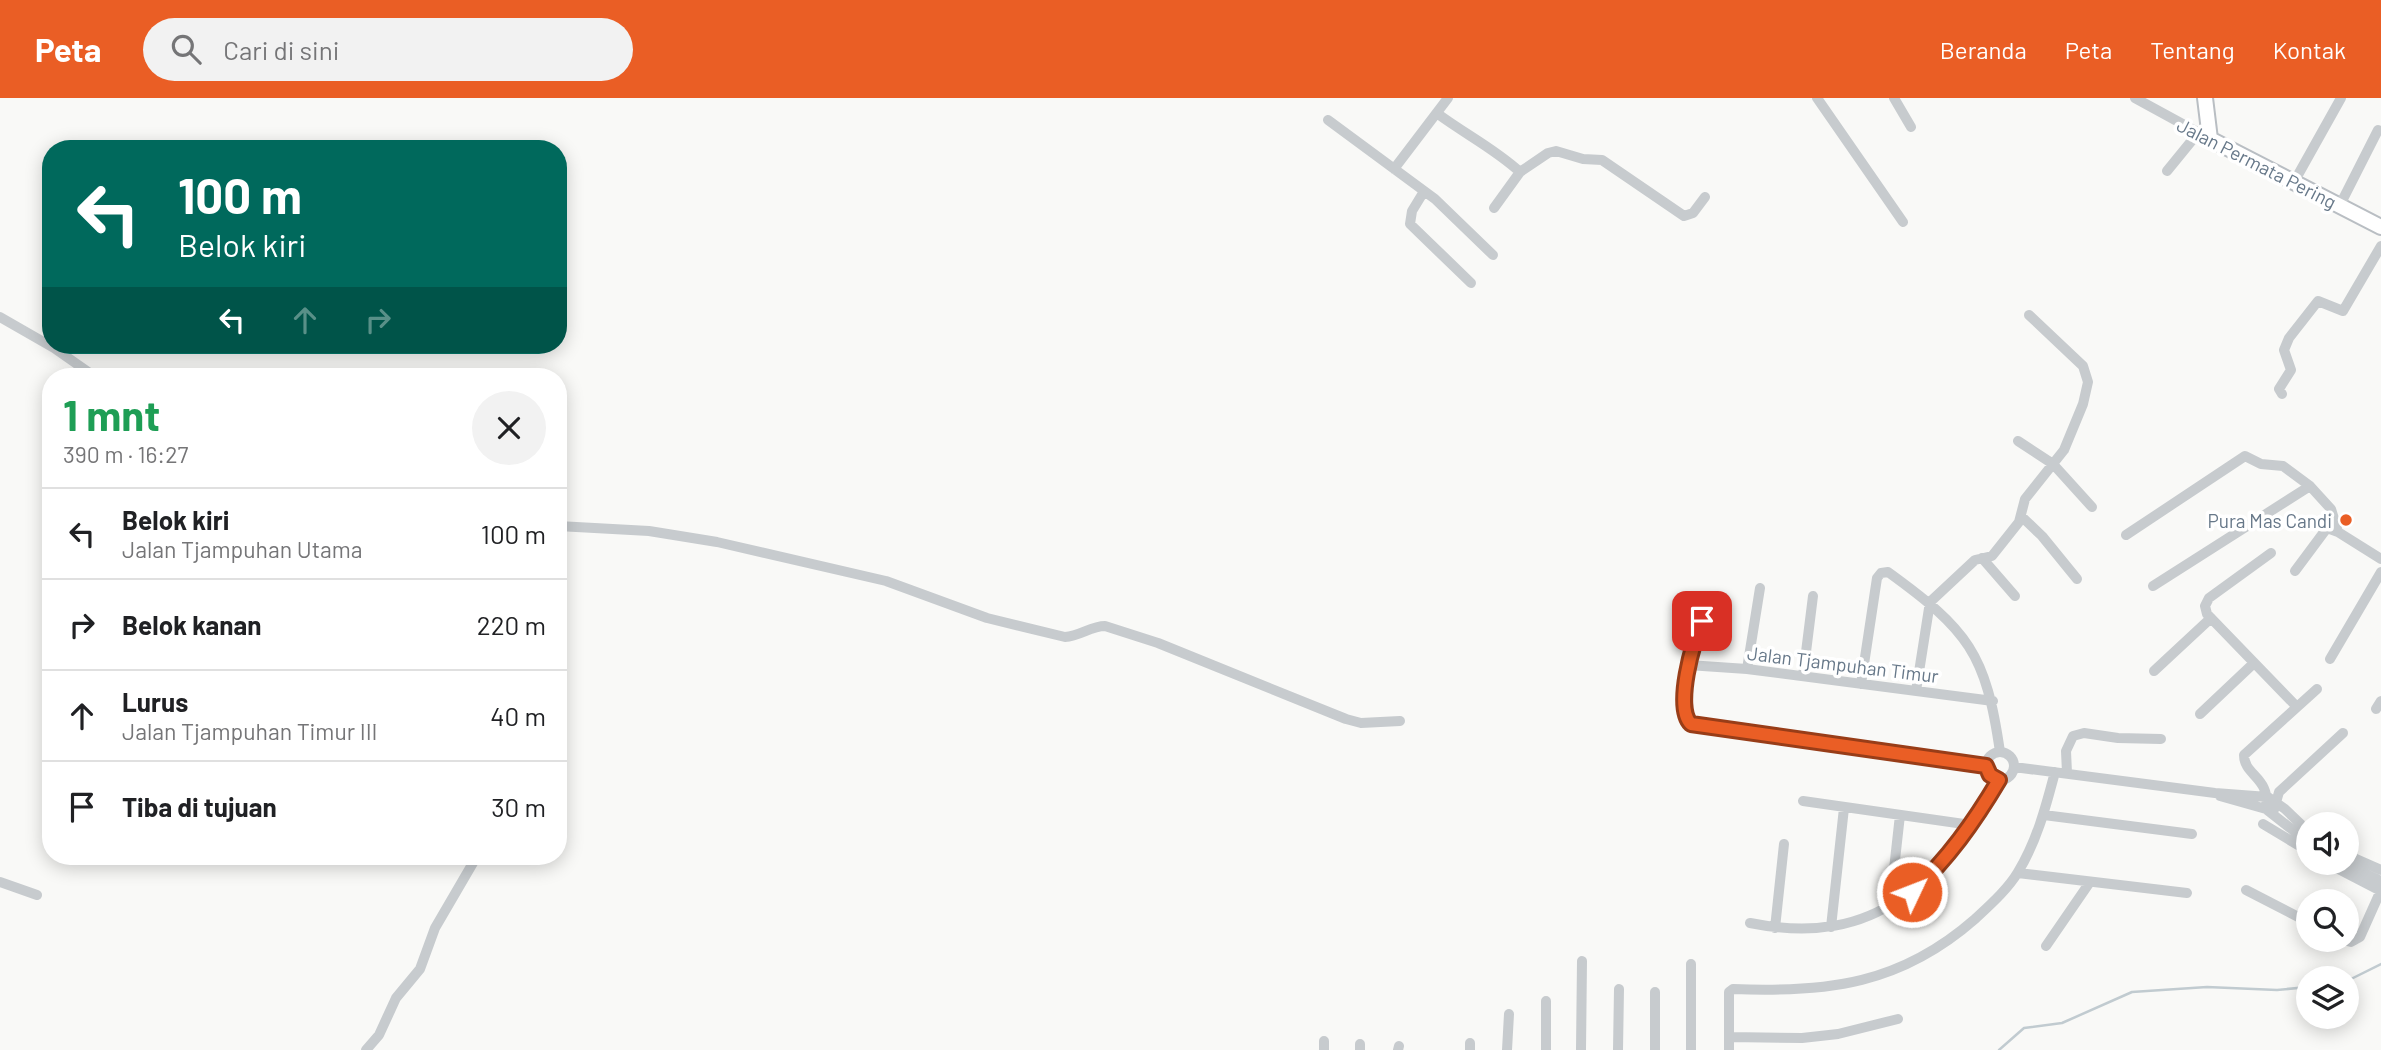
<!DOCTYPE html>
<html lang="id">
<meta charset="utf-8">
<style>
:root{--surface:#fff;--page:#f2f2f2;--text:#202124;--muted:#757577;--line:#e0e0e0;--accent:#ea5e25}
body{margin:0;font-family:Barlow,sans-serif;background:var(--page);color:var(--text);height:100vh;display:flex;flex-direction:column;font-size:26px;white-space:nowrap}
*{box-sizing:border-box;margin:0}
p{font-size:23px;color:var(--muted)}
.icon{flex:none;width:38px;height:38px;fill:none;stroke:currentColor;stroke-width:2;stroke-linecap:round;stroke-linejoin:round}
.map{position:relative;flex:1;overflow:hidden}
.sheet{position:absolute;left:42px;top:270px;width:525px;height:497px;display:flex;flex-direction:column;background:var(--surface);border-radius:28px;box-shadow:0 4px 18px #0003}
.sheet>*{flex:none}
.guide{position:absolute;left:42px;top:42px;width:525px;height:214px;border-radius:28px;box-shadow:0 4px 18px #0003;background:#00695c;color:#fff;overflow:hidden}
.tools{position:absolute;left:2296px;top:714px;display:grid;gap:14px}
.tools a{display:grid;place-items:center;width:63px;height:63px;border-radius:50%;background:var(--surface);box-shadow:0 4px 18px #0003;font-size:35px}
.pin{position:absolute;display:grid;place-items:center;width:60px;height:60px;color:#fff;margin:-30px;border-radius:14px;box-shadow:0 4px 10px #0006}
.me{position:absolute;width:77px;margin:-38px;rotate:47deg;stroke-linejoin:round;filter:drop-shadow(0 0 5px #0008)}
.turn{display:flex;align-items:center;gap:24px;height:147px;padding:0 21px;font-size:32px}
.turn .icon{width:91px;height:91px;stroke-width:2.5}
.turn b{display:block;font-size:49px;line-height:60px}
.lanes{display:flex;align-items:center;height:66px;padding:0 21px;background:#0003;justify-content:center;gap:35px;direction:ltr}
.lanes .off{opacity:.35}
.round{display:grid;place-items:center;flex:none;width:74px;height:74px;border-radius:37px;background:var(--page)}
.overview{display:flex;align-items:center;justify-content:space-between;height:119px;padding:0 21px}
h1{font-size:42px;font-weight:700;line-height:52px;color:#1e9e55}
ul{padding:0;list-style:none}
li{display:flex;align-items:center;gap:21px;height:91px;padding:0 21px;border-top:2px solid var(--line)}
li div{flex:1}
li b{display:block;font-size:26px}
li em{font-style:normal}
header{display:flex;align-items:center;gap:42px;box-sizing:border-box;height:98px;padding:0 35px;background:var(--accent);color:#fff}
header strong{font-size:33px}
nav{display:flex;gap:38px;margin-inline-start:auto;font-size:24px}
.search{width:490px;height:63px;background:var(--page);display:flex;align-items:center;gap:18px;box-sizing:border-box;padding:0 24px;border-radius:38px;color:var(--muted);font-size:26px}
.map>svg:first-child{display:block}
</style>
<header>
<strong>Peta</strong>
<div class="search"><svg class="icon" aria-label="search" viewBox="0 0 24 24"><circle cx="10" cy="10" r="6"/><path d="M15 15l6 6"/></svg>Cari di sini</div>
<nav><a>Beranda</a><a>Peta</a><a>Tentang</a><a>Kontak</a></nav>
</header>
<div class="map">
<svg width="2381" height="952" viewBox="0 0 2381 952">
<rect width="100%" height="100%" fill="#f9f9f7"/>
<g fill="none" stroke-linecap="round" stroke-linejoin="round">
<path stroke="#c1cbd0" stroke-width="2.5" d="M2347,883L2381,866
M1999,952L2024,930L2062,925L2132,894L2207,889L2277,892L2308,889"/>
<g stroke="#b9bec3" stroke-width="18">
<path id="secondary" d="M2205,0L2210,41L2381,129"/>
</g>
<path stroke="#c7cbce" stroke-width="10" d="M1817,0L1903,124
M1894,0L1911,29
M2135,0L2210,41
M1438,16C1465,36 1495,51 1520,74
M1328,22L1435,101L1493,157
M1394,71L1448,0
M2167,73L2198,35
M2294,84L2341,0
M1423,95L1412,113L1410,126L1471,185
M2340,107L2378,32
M1494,110L1520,74L1548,55L1556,53L1583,61L1602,62L1684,118L1693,115L1705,99
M0,219L54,250L94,278
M2282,296L2279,291L2291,272L2284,252L2289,240L2318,203L2343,213L2381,148
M2018,343L2053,366L2092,409
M2021,418L2042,438L2077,481
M558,428L649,433L717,444L886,483L987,520L1065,539C1080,538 1091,528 1105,528L1158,545L1346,621L1361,625L1400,623
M2126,437L2245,358L2261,366L2283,368L2310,388L2331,411L2338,434
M2271,455L2209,500L2205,508L2207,516L2297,609
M1982,460L2015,498
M2295,473L2327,430L2338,434L2381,461
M2153,488L2310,388
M1709,505C1700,527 1670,608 1691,626L1986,668
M2330,561L2381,474
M1688,567L1747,571L1993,603
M1747,571L1760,490
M2154,573L2211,520
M1803,578L1813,498
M1861,586L1877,480L1881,475L1888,474C1968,532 1986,555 2000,654
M1916,593L1930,504L1975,462L1992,458L2019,424L2025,401L2064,352L2083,306L2088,284L2083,268L2029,217
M2376,611L2381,603
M2200,616L2254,565
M1986 668a14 14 0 1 1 28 0a14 14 0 1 1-28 0Z
M2014,669L2215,695L2268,699L2285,711L2308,733
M2067,675L2066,653L2073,638L2084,635L2118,640L2161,641
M2220,698L2266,711L2308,744
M1803,703L1971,727
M2266,711C2271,679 2244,678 2244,657L2317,591
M2273,715L2279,694L2343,635
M2044,717L2192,736
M2263,726L2308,753
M2347,757L2381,772
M2327,765L2381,793
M2341,765L2381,783
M2018,775L2187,795
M0,784L37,797
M2246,792L2308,824
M1890,807L1900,717
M1750,825C1880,851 1937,782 1999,682
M1831,829L1844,710
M1775,830L1784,746
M2343,842L2351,844L2360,839L2381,792
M2046,848L2090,784
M1729,939L1802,940L1838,936L1898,921
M1470,945V952
M1360,946V952
M366,952L379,937L396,900L420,871L435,830L477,758
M1324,952V943
M1398,952L1399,948
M1507,952L1509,916
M1546,952V903
M1581,952L1582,863
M1618,952L1619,891
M1655,952V894
M1691,952V866
M1729,952V894L1733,891C1828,895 1901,886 1975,821C1990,807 2008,791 2018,774C2037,743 2046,708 2055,674"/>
<use href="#secondary" stroke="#fff" stroke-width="14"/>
</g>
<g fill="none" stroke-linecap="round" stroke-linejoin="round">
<g stroke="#983d18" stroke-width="18">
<path id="route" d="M1702,523C1693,543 1674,610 1691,626L1986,668L1990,677L1999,682C1974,724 1948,761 1912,794"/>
</g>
<use href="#route" stroke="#ea5e25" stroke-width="12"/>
</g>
<circle fill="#ea5e25" stroke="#fff" stroke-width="2.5" cx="2346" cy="422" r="7"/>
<g text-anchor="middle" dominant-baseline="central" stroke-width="7" stroke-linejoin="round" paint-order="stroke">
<g font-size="19" fill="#677889" stroke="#fff">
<text transform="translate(2257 65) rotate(27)">Jalan Permata Pering</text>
<text transform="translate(1843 566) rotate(7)">Jalan Tjampuhan Timur</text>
</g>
<g font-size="19" fill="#677889" stroke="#fff" text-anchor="end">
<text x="2332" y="422">Pura Mas Candi</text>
</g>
</g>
</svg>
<div class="tools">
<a><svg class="icon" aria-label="sound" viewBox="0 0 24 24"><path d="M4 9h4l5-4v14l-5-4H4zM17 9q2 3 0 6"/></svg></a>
<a><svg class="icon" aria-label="search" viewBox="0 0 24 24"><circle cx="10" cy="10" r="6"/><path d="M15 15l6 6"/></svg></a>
<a><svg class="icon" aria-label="layers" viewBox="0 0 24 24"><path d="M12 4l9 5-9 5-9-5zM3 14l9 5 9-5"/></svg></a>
</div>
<div class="pin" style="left:1702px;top:523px;background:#d93025"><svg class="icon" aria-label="arrive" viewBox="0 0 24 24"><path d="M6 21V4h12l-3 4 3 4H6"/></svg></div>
<svg class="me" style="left:1912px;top:794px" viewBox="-20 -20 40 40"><circle r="17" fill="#ea5e25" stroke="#fff" stroke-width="3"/><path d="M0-11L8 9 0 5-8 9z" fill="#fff"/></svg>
<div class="guide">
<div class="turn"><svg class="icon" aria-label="left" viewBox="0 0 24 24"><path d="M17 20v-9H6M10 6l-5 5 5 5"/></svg><div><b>100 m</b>Belok kiri</div></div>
<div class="lanes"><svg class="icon" aria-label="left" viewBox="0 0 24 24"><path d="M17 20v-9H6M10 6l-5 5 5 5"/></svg><svg class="icon off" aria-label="ahead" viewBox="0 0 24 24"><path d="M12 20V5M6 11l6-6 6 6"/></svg><svg class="icon off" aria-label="right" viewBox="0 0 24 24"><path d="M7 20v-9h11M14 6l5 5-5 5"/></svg></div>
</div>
<section class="sheet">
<div class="overview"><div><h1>1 mnt</h1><p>390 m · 16:27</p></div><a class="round"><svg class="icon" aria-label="close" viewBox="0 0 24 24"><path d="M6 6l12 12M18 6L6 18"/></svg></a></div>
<ul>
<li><svg class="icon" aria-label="left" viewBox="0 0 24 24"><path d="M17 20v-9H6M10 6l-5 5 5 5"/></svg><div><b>Belok kiri</b><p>Jalan Tjampuhan Utama</p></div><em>100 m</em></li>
<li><svg class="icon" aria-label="right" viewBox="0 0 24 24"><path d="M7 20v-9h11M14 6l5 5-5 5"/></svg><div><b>Belok kanan</b></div><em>220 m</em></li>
<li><svg class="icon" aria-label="ahead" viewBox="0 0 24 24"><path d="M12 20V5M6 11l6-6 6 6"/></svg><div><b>Lurus</b><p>Jalan Tjampuhan Timur III</p></div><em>40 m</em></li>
<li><svg class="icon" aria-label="arrive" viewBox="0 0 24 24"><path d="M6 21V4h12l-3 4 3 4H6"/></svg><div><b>Tiba di tujuan</b></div><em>30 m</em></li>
</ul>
</section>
</div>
